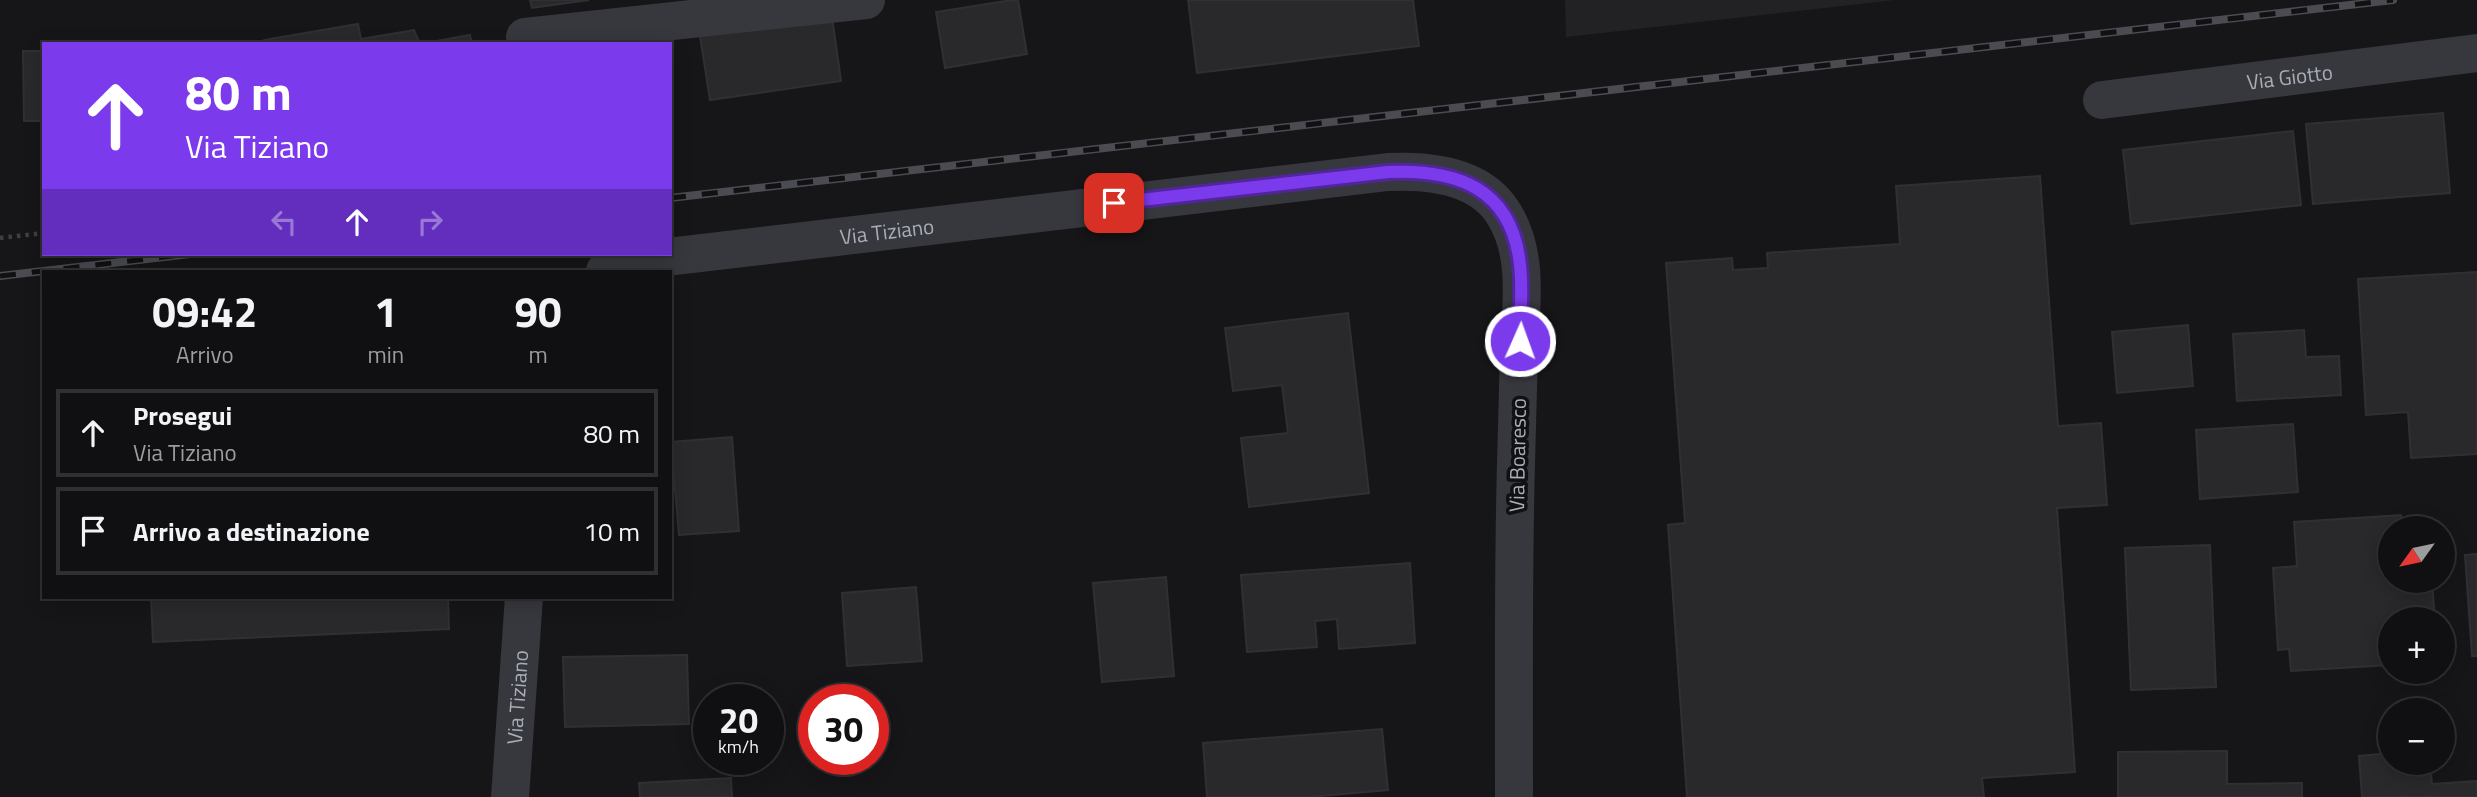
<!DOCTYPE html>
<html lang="it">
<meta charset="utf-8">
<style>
:root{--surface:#101012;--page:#19191b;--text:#f1f3f6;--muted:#9c9d9f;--line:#303032}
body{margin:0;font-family:"Titillium Web",sans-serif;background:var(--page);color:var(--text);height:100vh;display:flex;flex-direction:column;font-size:26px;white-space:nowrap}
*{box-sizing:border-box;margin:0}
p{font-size:23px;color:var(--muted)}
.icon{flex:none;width:38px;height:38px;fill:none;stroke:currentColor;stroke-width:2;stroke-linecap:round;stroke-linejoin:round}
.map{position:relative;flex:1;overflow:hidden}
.sheet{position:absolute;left:42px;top:270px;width:630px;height:329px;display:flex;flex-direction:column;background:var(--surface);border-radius:0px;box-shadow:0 4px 18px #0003,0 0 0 2px var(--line)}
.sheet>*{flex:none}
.hud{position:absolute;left:42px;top:42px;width:630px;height:214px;border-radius:0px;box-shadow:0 4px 18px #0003,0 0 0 2px var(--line);background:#7c3aed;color:#fff;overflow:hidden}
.needle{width:46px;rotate:237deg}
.buttons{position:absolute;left:2378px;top:516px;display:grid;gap:14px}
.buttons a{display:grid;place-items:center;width:77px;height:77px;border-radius:50%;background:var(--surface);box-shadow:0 4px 18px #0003,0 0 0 2px var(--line);font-size:35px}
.speed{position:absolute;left:693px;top:684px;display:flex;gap:14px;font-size:35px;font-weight:700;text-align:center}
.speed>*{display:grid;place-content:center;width:91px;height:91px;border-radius:50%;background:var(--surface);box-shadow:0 4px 18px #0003,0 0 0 2px var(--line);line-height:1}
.speed small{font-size:18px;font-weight:400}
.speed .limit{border:10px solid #d22;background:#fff;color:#111}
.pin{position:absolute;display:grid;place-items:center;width:60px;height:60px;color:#fff;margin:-30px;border-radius:14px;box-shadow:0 4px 10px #0006}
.me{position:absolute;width:77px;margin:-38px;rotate:2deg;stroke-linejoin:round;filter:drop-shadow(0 0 5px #0008)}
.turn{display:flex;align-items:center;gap:24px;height:147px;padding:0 28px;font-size:32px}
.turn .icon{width:91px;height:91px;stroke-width:2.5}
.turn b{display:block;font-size:49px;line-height:60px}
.lanes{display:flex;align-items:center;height:66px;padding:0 28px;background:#0003;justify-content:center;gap:35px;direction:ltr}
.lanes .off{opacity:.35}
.eta{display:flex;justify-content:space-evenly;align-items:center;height:119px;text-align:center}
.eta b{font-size:42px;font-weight:700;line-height:49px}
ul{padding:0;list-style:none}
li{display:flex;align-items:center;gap:21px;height:88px;margin:0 14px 10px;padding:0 14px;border:4px solid var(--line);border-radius:0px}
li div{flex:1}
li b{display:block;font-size:26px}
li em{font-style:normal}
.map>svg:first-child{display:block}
</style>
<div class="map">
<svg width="2477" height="797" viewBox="0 0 2477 797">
<rect width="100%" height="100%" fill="#161618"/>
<path fill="#222225" d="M1565,0H1895L1566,37Z"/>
<path fill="#29292c" stroke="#303034" stroke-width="2" d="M530,0H589L532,8Z
M1012,0H1018L1027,54L945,68L936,12Z
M1188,0H1413L1419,46L1197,73Z
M832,17L841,81L710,100L700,36Z
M358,24L361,39L414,30L420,44L470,35L472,44H265L264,40Z
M23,51H44V121H24Z
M2443,113L2450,193L2313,204L2306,124Z
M2293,131L2301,205L2131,224L2123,150Z
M2040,176L2058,426L2101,423L2107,505L2057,508L2075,772L1982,778L1984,797H1687L1668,525L1685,523L1666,263L1732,258L1733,270L1768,268L1767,253L1900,244L1896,186Z
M2477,272V454L2411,458L2408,412L2366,415L2358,279Z
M1348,313L1369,493L1249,507L1241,438L1288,433L1282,385L1233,391L1225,328Z
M2188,325L2193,386L2117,393L2112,332Z
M2304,330L2306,357L2339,356L2341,395L2237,401L2233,334Z
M2293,424L2298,492L2200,499L2196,430Z
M732,437L739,531L679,535L671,442Z
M2401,515L2402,528H2390V581H2432L2435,620H2390V665L2291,671L2289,649L2278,650L2273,568L2297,566L2294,522Z
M2210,545L2216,687L2131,690L2125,548Z
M2477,554V656H2472L2465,555Z
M1410,563L1415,643L1339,649L1337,619L1315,621L1317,647L1247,652L1241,575Z
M1166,577L1174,676L1102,682L1093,583Z
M916,587L922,661L847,666L842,593Z
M151,597H448L449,629L153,642Z
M687,655L689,724L565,727L563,657Z
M1382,729L1388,790L1310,797H1207L1203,743Z
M2227,751V784L2302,783V797H2118V752Z
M2390,753V763H2430L2432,784L2477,781V797H2362L2359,756Z
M731,778L732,797H640L639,783Z"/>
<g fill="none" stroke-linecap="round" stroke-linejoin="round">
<path stroke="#3d3f44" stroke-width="4.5" stroke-dasharray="3.5 5" stroke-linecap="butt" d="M0,238L44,233"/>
<g stroke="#37383d" stroke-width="38">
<path d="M525,37L866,0"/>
<path id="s1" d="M2102,100L2477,53"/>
<path id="s2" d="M605,271L650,259L1388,172C1430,170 1482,175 1505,216C1529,256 1521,307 1519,351C1518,388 1517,425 1516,463C1513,574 1514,686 1514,797"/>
<path id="s3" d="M510,797L524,597"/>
</g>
<g stroke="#4a4c52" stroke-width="8">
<path id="rail" d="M670,198L2393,0
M0,276L190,254"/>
</g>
<use href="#rail" stroke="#111113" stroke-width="5" stroke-dasharray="16" stroke-linecap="butt"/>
</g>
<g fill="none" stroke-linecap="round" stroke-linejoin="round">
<g stroke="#51269a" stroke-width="18">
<path id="route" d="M1114,203L1388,172C1457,169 1512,188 1520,265C1523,290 1520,316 1520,341"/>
</g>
<use href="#route" stroke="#7c3aed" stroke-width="12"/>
</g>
<g text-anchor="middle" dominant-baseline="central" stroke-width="7" stroke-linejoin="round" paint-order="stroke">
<g font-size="21" fill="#a8adb8" stroke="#111113">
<text stroke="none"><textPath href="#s1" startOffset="189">Via Giotto</textPath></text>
<text stroke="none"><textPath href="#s2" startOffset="285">Via Tiziano</textPath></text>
<text transform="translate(1517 455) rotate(-89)">Via Boaresco</text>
<text stroke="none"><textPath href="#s3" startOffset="100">Via Tiziano</textPath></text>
</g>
</g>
</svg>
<div class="buttons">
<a><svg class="needle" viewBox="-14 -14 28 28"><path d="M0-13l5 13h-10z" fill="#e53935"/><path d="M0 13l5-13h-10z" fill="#9c9d9f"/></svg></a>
<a>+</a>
<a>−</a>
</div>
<div class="speed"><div>20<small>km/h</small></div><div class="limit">30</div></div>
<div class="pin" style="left:1114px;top:203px;background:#d93025"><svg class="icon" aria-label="arrive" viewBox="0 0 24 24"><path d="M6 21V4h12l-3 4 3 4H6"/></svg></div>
<svg class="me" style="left:1520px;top:341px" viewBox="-20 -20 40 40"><circle r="17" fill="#7c3aed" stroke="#fff" stroke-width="3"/><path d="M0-11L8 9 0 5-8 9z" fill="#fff"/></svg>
<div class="hud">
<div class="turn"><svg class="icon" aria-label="ahead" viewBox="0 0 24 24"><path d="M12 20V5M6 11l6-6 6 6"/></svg><div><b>80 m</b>Via Tiziano</div></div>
<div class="lanes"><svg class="icon off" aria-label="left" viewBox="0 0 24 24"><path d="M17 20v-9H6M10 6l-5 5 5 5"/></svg><svg class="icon" aria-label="ahead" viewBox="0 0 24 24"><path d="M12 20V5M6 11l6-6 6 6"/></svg><svg class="icon off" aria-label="right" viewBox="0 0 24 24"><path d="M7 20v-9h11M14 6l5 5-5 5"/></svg></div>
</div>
<section class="sheet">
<div class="eta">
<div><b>09:42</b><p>Arrivo</p></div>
<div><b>1</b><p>min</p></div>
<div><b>90</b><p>m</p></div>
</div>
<ul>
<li><svg class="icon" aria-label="ahead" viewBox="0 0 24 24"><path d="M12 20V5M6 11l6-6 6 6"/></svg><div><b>Prosegui</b><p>Via Tiziano</p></div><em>80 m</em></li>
<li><svg class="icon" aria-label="arrive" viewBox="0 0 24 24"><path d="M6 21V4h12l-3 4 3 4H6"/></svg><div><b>Arrivo a destinazione</b></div><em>10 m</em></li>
</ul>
</section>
</div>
